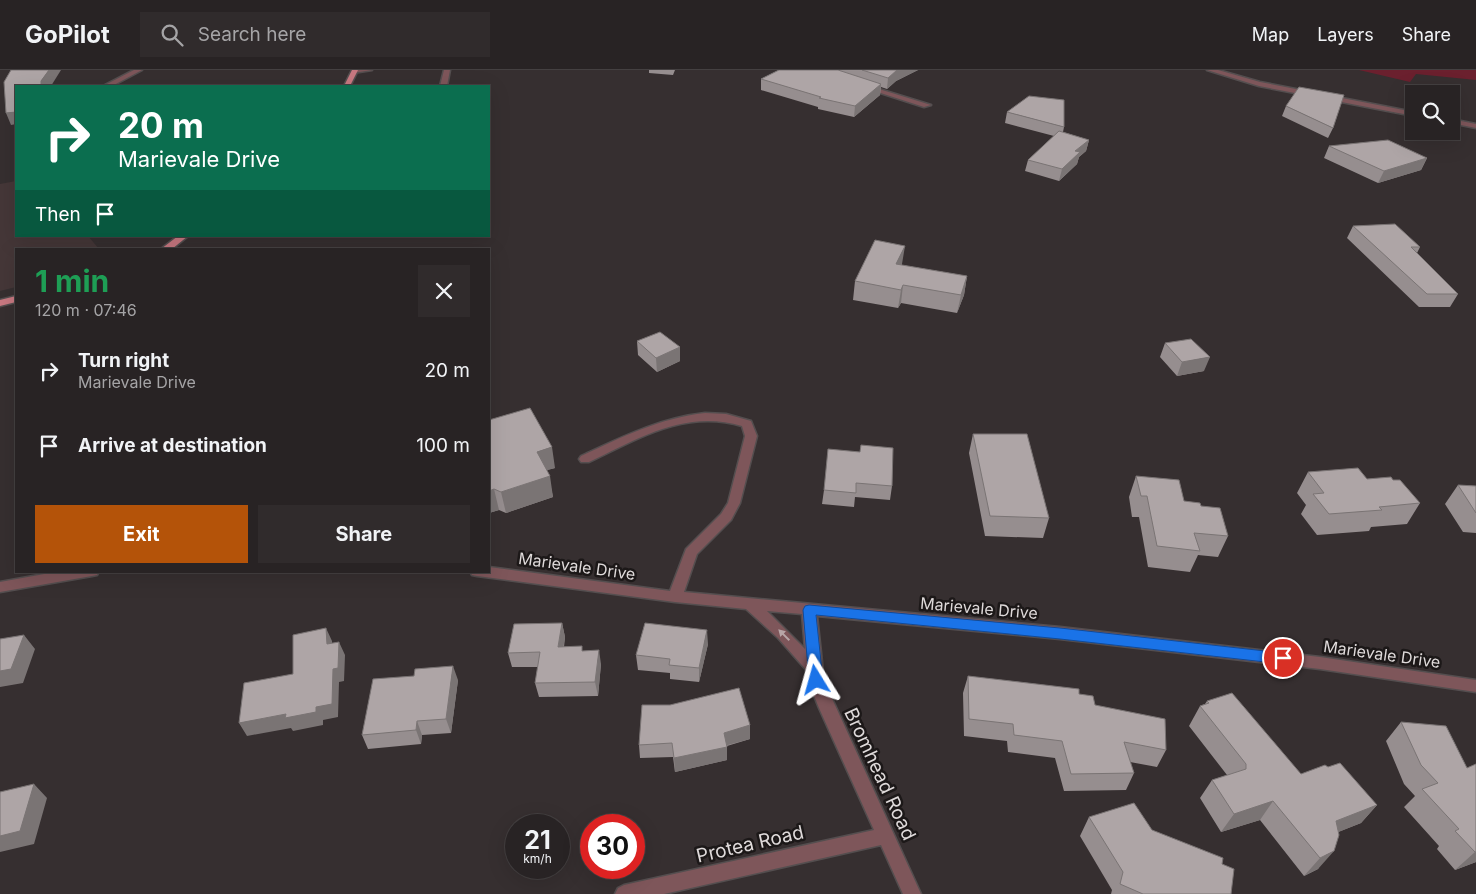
<!DOCTYPE html>
<meta charset="utf-8">
<style>
:root{--surface:#282324;--page:#302b2c;--text:#f1f3f6;--muted:#a5a4a6;--line:#444041;--accent:#b45309}
body{margin:0;font-family:Inter,sans-serif;background:var(--page);color:var(--text);height:100vh;display:flex;flex-direction:column;font-size:19px;white-space:nowrap}
*{box-sizing:border-box;margin:0}
p{font-size:16px;color:var(--muted)}
.icon{flex:none;width:28px;height:28px;fill:none;stroke:currentColor;stroke-width:2;stroke-linecap:round;stroke-linejoin:round}
.map{position:relative;flex:1;overflow:hidden}
.details{position:absolute;left:15px;top:178px;width:475px;height:325px;display:flex;flex-direction:column;background:var(--surface);border-radius:0px;box-shadow:0 5px 20px #0002,0 0 0 1px var(--line)}
.details>*{flex:none}
.banner{position:absolute;left:15px;top:15px;width:475px;height:152px;border-radius:0px;box-shadow:0 5px 20px #0002,0 0 0 1px var(--line);background:#0b6e4f;color:#fff;overflow:hidden}
.buttons{position:absolute;left:1405px;top:15px;display:grid;gap:10px}
.buttons a{display:grid;place-items:center;width:55px;height:55px;border-radius:0px;background:var(--surface);box-shadow:0 5px 20px #0002,0 0 0 1px var(--line);font-size:25px}
.speed{position:absolute;left:505px;top:744px;display:flex;gap:10px;font-size:25px;font-weight:700;text-align:center}
.speed>*{display:grid;place-content:center;width:65px;height:65px;border-radius:50%;background:var(--surface);box-shadow:0 5px 20px #0002,0 0 0 1px var(--line);line-height:1}
.speed small{font-size:12px;font-weight:400}
.speed .limit{border:8px solid #d22;background:#fff;color:#111}
.pin{position:absolute;display:grid;place-items:center;width:42px;height:42px;color:#fff;margin:-21px;border:2px solid #fff;border-radius:50%;box-shadow:0 1px 5px #0007}
.me{position:absolute;width:55px;margin:-28px;rotate:352deg;stroke-linejoin:round;filter:drop-shadow(0 0 4px #0008)}
.turn{display:flex;align-items:center;gap:18px;height:105px;padding:0 20px;font-size:22px}
.turn .icon{width:65px;height:65px;stroke-width:2.5}
.turn b{display:block;font-size:35px;line-height:42px}
.then{display:flex;align-items:center;height:48px;padding:0 20px;background:#0003;gap:10px;font-size:19px}
.round{display:grid;place-items:center;flex:none;width:52px;height:52px;border-radius:0px;background:var(--page)}
.head{display:flex;align-items:center;justify-content:space-between;height:85px;padding:0 20px}
h1{font-size:30px;font-weight:700;line-height:38px;color:#1e9e55}
.action{display:flex;gap:10px;margin-top:auto;padding:10px 20px}
.action a{flex:1;height:58px;border-radius:0px;background:var(--accent);color:#fff;font-size:20px;font-weight:700;line-height:58px;text-align:center}
.action a+a{background:var(--page);color:var(--text)}
ul{padding:0;list-style:none}
li{display:flex;align-items:center;gap:15px;height:75px;padding:0 20px}
li div{flex:1}
li b{display:block;font-size:19px}
li em{font-style:normal}
header{display:flex;align-items:center;gap:30px;box-sizing:border-box;height:70px;padding:0 25px;background:var(--surface);border-bottom:1px solid var(--line)}
header strong{font-size:24px}
nav{display:flex;gap:28px;margin-inline-start:auto;font-size:18px}
.search{width:350px;height:45px;background:var(--page);display:flex;align-items:center;gap:12px;box-sizing:border-box;padding:0 18px;border-radius:0px;color:var(--muted);font-size:19px}
.map>svg:first-child{display:block}
</style>
<header>
<strong>GoPilot</strong>
<div class="search"><svg class="icon" aria-label="search" viewBox="0 0 24 24"><circle cx="10" cy="10" r="6"/><path d="M15 15l6 6"/></svg>Search here</div>
<nav><a>Map</a><a>Layers</a><a>Share</a></nav>
</header>
<div class="map">
<svg width="1476" height="824" viewBox="0 0 1476 824">
<rect width="100%" height="100%" fill="#362f30"/>
<path fill="#453738" d="M16,111V166H88L99,179H16V217L0,221V114Z"/>
<path fill="#6b202e" d="M1359,0H1476V10L1416,4L1410,12Z"/>
<g fill="none" stroke-linecap="round" stroke-linejoin="round">
<g stroke="#544e4f" stroke-width="3">
<path id="minor" d="M134,0H142L112,16H103Z
M355,0H372L353,3L352,2Z
M444,0H450L447,16H440Z
M1207,0H1218L1260,12L1414,42V46L1259,16Z
M862,15H866L931,35L924,37L862,17Z
M1451,49L1476,54V58L1451,53Z
M705,343L726,344L751,351L757,366L740,433L731,450L697,484L684,522L1060,557L1320,587L1476,610V622L1320,599L1060,569L817,546L824,611L921,824H903L881,775L664,824H615L618,818L624,815L874,760L819,638L808,611V602L778,568L746,539L675,532L477,506L472,505L470,501H489V497L670,521L686,479L721,444L728,433L745,366L742,356C686,339 639,368 589,392H581L579,389L581,386C622,367 660,348 705,343ZM767,541L802,544L805,579Z
M61,501H99L97,505L92,506L0,522V512Z"/>
</g>
<g stroke="#544e4f" stroke-width="3">
<path id="major" d="M352,0H358L350,16H344Z
M178,166H188L172,179H161Z
M16,226V232L0,236V230Z"/>
</g>
<use href="#minor" fill="#7e565a" fill-rule="evenodd"/>
<use href="#major" fill="#c87881" fill-rule="evenodd"/>
</g>
<path fill="#968e8f" d="M649,0H675L673,5L649,3Z
M779,0H918L896,11L887,19L881,17L880,25L854,47L818,39V37L761,20V9Z
M1286,36L1333,58L1328,68L1282,46Z
M1007,42L1064,57L1063,62L1089,70L1086,81L1079,87L1077,94L1059,111L1025,101L1028,90L1054,66L1005,53Z
M1329,76L1427,88L1421,100L1378,113L1324,88Z
M1353,156L1420,177L1417,183L1458,224L1450,237H1419L1347,168Z
M902,194V195L967,206L964,225L957,243L901,233L898,238L853,230L855,211Z
M637,271L680,277V291L657,302L638,285Z
M1165,273L1204,301L1177,306L1160,287Z
M489,350L555,398L547,400L553,427L506,443L499,440L489,443Z
M973,364L1049,448L1043,468L985,466L969,383Z
M861,375L892,416L890,430L855,427L854,437L822,434L824,420L860,382Z
M1308,402L1367,409L1393,410L1420,433L1407,454L1371,457L1369,461L1317,465L1301,444L1306,435L1297,423Z
M1136,406L1184,431L1201,436L1228,466L1218,487L1198,485L1190,502L1148,497L1139,447H1132L1129,427Z
M1458,415L1476,416V463L1463,462L1445,434Z
M562,553L565,567L564,577L583,581L601,594L598,626L539,627L535,613L538,597H512L508,583Z
M708,574L699,612L670,609V603L638,600L636,585Z
M968,606L1079,624L1095,635L1166,680L1157,697L1130,692L1134,703L1126,720L1064,721L1055,688L1008,682L1007,671L964,666L963,623Z
M458,610L451,663L422,665L421,674L368,679L362,665Z
M1207,631L1301,704L1328,697L1377,735L1361,753L1338,762L1318,799L1304,806L1260,750L1221,762L1200,728L1212,710L1227,705L1189,656L1200,636L1205,634Z
M1401,652L1467,698L1476,694V792L1455,800L1437,779L1439,776L1404,737L1415,726L1404,714L1386,671Z
M750,655V669L727,676V690L675,702L673,687L640,688L639,675Z
M1089,747L1152,760L1222,794L1231,824H1111L1112,820L1080,766Z"/>
<path fill="#7a7474" d="M49,0H61L51,16H41V11Z
M897,0H918L896,11L887,19L888,8Z
M881,14L880,25L854,47L855,36Z
M16,42V54L11,55L6,43Z
M1089,70L1086,81L1079,87L1077,94L1059,111L1062,99L1075,81Z
M1427,88L1421,100L1378,113L1384,101Z
M905,176L902,194L894,212L896,194Z
M967,206L964,225L957,243L961,225Z
M903,215L901,233L898,238L901,220Z
M680,277V291L657,302L656,288Z
M1210,287L1204,301L1177,306L1182,292Z
M552,377L555,398L540,402L537,382Z
M550,406L553,427L506,443L501,422Z
M494,419L499,440L489,443V421Z
M562,553L565,567L561,591L558,577Z
M326,558L332,571L333,588L327,574Z
M707,560L708,574L699,612V598Z
M24,565L35,579L23,613L0,617V601Z
M339,572L345,585L344,611L339,612L338,647L323,650V655L293,661L291,658L247,666L239,653L316,637L333,599Z
M599,580L601,594L598,626L595,612Z
M453,596L458,610L451,663L446,649Z
M417,651L422,665L421,674L416,660Z
M750,655V669L724,676V663Z
M727,677V690L675,702L674,688Z
M34,714L47,728L34,774L0,782V766Z
M1273,731L1260,750L1221,762L1234,744Z
M1377,735L1361,753L1321,769L1336,751Z
M1334,781L1318,799L1304,806L1320,788Z
M1475,782H1476V792L1455,800Z"/>
<path fill="#aea5a6" stroke="#7a7474" d="M11,0H49L41,11V16H16V42L6,43L4,12Z
M779,0H838L881,14L855,36L819,28L821,27L761,9Z
M862,0H897L888,8Z
M1299,17L1344,25L1333,58L1286,36Z
M1029,26L1064,30V57L1007,42Z
M1059,61L1089,70L1075,81L1080,82L1062,99L1028,90Z
M1388,70L1427,88L1384,101L1329,76Z
M1395,154L1420,177H1411L1458,224H1427L1353,156Z
M875,170L905,176L896,194L967,206L961,225L903,215L901,220L855,211Z
M660,262L680,277L656,288L637,271Z
M1191,269L1210,287L1182,292L1165,273Z
M530,338L552,377L537,382L550,406L501,422L494,419L489,421V350Z
M973,364H1027L1049,448L990,446Z
M861,375L893,378L892,416L856,413V423L824,420L828,379L860,382Z
M1358,398L1367,409L1391,407L1393,410H1400L1420,433L1379,437L1382,440L1329,444L1313,424L1324,423L1308,402Z
M1136,406L1179,410L1184,431L1200,433L1201,436L1220,438L1228,466L1194,463L1200,481L1157,476L1147,426H1141Z
M1458,415L1476,416V443Z
M562,553L558,577L582,576V581L599,580L595,612L535,613L540,582L508,583L514,554Z
M645,553L707,560L699,598L669,595L670,589L636,585Z
M326,558L327,574L339,572L338,598L333,599L332,634L316,637V642L285,648L286,644L239,653L244,613L293,604V565Z
M24,565L11,599L0,601V569Z
M453,596L446,649L417,651L416,660L362,665L373,609L414,606L415,599Z
M968,606L1079,619V624L1093,626L1095,635L1165,649L1166,680L1124,672L1134,703L1071,704L1062,671L1014,665L1013,654L969,649Z
M739,618L750,655L724,663L727,677L674,688L672,673L639,675L642,635H670Z
M1232,623L1301,704L1325,695L1328,697L1340,693L1377,735L1336,751L1339,765L1334,781L1320,788L1273,731L1234,744L1212,710L1246,699V694L1200,636L1209,633L1207,631Z
M1401,652L1446,656L1467,698L1476,694V782H1475L1455,761L1459,759L1422,719L1438,713L1421,695Z
M34,714L20,761L0,766V722Z
M1134,733L1152,760L1223,788L1222,794L1234,799L1231,824H1143L1120,814L1123,802L1089,747Z"/>
<defs><path id="oneway-solid" d="M-6-.8H1V-3.2L6.5 0L1 3.2V.8H-6Z" transform="scale(1.25)"/></defs>
<use fill="#b8a5a7" href="#oneway-solid" transform="translate(784 565) rotate(-135)"/>
<path fill="#1a73e8" stroke="#114b97" d="M809,535L1060,558L1283,583L1288,585L1290,588L1288,592L1283,594L1060,569L816,545L823,610L821,615L816,616L811,615L809,610L803,540L805,536Z"/>
<g text-anchor="middle" dominant-baseline="central" stroke-width="5" stroke-linejoin="round" paint-order="stroke">
<g font-size="16" fill="#dfdada" stroke="#1c1818">
<text transform="translate(577 496) rotate(8)">Marievale Drive</text>
<text transform="translate(979 538) rotate(5)">Marievale Drive</text>
<text transform="translate(1382 584) rotate(8)">Marievale Drive</text>
</g>
<g font-size="19" fill="#dfdada" stroke="#1c1818">
<text transform="translate(880 704) rotate(65)">Bromhead Road</text>
<text transform="translate(750 774) rotate(-13)">Protea Road</text>
</g>
</g>
</svg>
<div class="buttons">
<a><svg class="icon" aria-label="search" viewBox="0 0 24 24"><circle cx="10" cy="10" r="6"/><path d="M15 15l6 6"/></svg></a>
</div>
<div class="speed"><div>21<small>km/h</small></div><div class="limit">30</div></div>
<div class="pin" style="left:1283px;top:588px;background:#d93025"><svg class="icon" aria-label="arrive" viewBox="0 0 24 24"><path d="M6 21V4h12l-3 4 3 4H6"/></svg></div>
<svg class="me" style="left:816px;top:610px" viewBox="-20 -20 40 40"><path d="M0-17L14 15 0 8-14 15z" fill="#1a73e8" stroke="#fff" stroke-width="4"/></svg>
<div class="banner">
<div class="turn"><svg class="icon" aria-label="right" viewBox="0 0 24 24"><path d="M7 20v-9h11M14 6l5 5-5 5"/></svg><div><b>20 m</b>Marievale Drive</div></div>
<div class="then">Then<svg class="icon" aria-label="arrive" viewBox="0 0 24 24"><path d="M6 21V4h12l-3 4 3 4H6"/></svg></div>
</div>
<section class="details">
<div class="head"><div><h1>1 min</h1><p>120 m · 07:46</p></div><a class="round"><svg class="icon" aria-label="close" viewBox="0 0 24 24"><path d="M6 6l12 12M18 6L6 18"/></svg></a></div>
<ul>
<li><svg class="icon" aria-label="right" viewBox="0 0 24 24"><path d="M7 20v-9h11M14 6l5 5-5 5"/></svg><div><b>Turn right</b><p>Marievale Drive</p></div><em>20 m</em></li>
<li><svg class="icon" aria-label="arrive" viewBox="0 0 24 24"><path d="M6 21V4h12l-3 4 3 4H6"/></svg><div><b>Arrive at destination</b></div><em>100 m</em></li>
</ul>
<div class="action"><a>Exit</a><a>Share</a></div>
</section>
</div>
